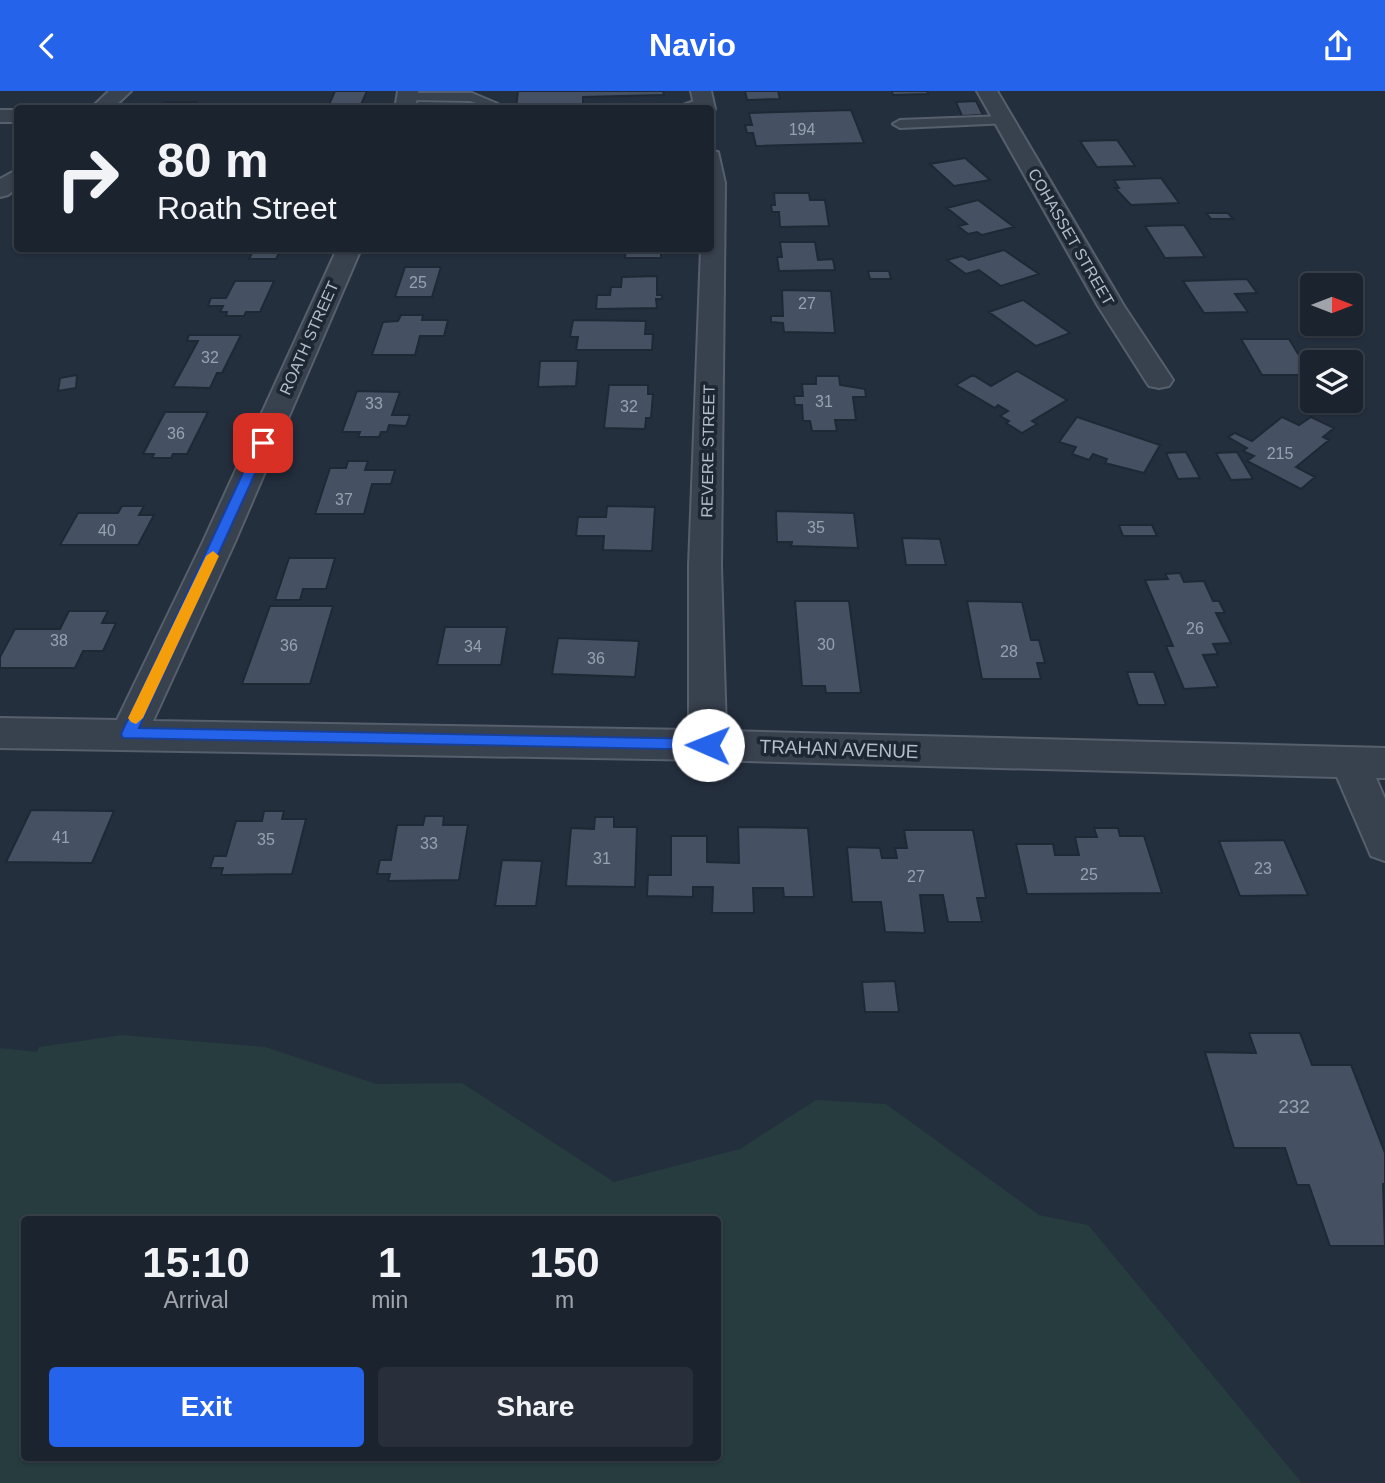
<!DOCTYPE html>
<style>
:root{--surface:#1b232e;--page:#282f3a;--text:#f1f3f6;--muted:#a0a4aa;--line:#39404a;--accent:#2563eb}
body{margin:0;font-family:Arial,sans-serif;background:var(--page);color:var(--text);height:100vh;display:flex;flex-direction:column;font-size:26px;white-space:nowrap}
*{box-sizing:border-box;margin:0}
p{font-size:23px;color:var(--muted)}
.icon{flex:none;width:38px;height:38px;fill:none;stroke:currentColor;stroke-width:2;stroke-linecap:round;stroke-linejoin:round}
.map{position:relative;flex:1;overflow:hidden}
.sheet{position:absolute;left:21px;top:1125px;width:700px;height:245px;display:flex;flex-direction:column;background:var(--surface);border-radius:7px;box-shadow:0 2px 5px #0004,0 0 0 2px var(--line)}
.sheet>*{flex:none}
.guide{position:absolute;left:14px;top:14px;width:700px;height:147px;border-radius:7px;box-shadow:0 2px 5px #0004,0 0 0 2px var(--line);background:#1b232e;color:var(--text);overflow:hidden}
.needle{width:46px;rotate:90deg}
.fabs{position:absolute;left:1300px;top:182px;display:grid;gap:14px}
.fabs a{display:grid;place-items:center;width:63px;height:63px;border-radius:7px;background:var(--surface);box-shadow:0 2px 5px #0004,0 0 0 2px var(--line);font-size:35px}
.pin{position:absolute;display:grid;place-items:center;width:60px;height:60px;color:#fff;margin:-30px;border-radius:14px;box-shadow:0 4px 10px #0006}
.me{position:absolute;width:77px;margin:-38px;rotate:271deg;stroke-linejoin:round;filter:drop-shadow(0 0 5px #0008)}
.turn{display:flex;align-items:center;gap:24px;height:147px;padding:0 28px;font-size:32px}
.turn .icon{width:91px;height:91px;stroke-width:2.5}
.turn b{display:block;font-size:49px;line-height:60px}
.eta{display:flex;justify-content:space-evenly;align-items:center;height:119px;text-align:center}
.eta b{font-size:42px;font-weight:700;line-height:49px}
.cta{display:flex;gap:14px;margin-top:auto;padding:14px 28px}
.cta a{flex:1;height:80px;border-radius:7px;background:var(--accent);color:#fff;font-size:28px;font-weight:700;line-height:80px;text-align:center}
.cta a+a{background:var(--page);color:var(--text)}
header{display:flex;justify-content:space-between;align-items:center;height:91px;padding:0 28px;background:var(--accent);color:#fff;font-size:32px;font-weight:700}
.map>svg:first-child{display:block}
</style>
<header><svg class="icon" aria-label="back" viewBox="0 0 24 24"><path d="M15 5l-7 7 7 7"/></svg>Navio<svg class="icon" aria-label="share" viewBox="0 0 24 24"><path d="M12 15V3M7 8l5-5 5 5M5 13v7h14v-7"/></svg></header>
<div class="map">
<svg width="1385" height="1392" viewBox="0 0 1385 1392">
<rect width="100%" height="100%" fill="#242f3e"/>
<path fill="#263c3f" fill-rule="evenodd" d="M122,944L265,956L376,993L462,992L614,1091L740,1058L816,1009L886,1013L1039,1124L1088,1134L1302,1392H0V957L37,961L39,956ZM24,1129H718V1367H24Z"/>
<path fill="#455162" stroke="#1f2835" stroke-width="2" d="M335,0H367L359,18H327Z
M518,0H663L664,4L583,6V18H516Z
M745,0H778L780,8L747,9Z
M892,0H927L928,3L893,4Z
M976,10L983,24L962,25L956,11Z
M166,11H196L191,18H161Z
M851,19L864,52L756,55L753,42H747L745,34H752L749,22Z
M1117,49L1135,75L1097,76L1080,50Z
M965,67L990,89L954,95L930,73Z
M1161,87L1179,112L1131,114L1115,97H1119L1114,89Z
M774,102H809L810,109H825L829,135L780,136L779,121H772L771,114H775Z
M978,109L1014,136L982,144L977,141L968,143L958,135L967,133L947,117Z
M1206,122H1228L1233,128H1211Z
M1184,134L1205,166L1165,167L1145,135Z
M780,151H815L818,169L833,168L835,179L779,180L777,166H782Z
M254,158H290L288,162H279L276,168H249Z
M626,158H665L661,159V167H625Z
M1004,159L1039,183L1001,195L979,179L966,183L947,169L962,165L969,169Z
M405,176H441L432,206H395Z
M868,180H889L891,188H870Z
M657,185V204H662V208H656L657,217L596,218L597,204H610L611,196H621L622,186Z
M1247,188L1257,202L1235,203L1248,221L1204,222L1183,190Z
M235,190H274L260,221H246L244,225H226L227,221H220L223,215H208L211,207H226Z
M782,199L831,200L835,242L784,241L783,232L771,231V225H783Z
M1023,209L1070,242L1036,255L989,221Z
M401,224H423L422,229H448L444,245H420L415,264H372L383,231L398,230Z
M573,229L646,230L645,243H653L652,259H576L578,246H570Z
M189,244H241L222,282H217L210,297L173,296L198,250H187Z
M1241,248H1289L1311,284H1262Z
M540,270H578L576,295L538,296Z
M1017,280L1067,309L1032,330L1037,333L1022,342L1006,332L1009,330L1000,325L1008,320L998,314L995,317L956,294L973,284L991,295Z
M77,284L76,297L58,300L60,287Z
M816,285H839L840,294L865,298L866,306H853L856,329H835L837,340H812L810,330H803L802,314H795L794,305H803L802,293H816Z
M609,294H648V303H653L651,327H646L645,338L604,337Z
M357,300L400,301L392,324H410L406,335L389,334L387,341H381L379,346H358L360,341H342Z
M165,321H208L187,363H173L171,367H152L154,363H143Z
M1077,326L1160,354L1144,382L1105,372L1107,368L1093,363L1089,369L1072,363L1076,356L1059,351Z
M1282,326L1299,334L1311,326L1334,337L1323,346L1329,349L1296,376L1315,386L1301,398L1247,370L1254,365L1243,360L1247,357L1228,346L1235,342L1252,350Z
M1186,361L1200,387L1178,388L1166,362Z
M1237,361L1253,388L1231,389L1216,362Z
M348,370H368L365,379H395L391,393H372L364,423H315L330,377H346Z
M122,415H144L139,424H154L138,454H60L78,422H118Z
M607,415L655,416L652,460L603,459L604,445H576L578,426H606Z
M776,420L854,422L858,457L791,455L792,451H777Z
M1119,434H1152L1157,445H1123Z
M902,447L940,448L946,474H906Z
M289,467H335L326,498H303L300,509H275Z
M1180,482L1184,491L1204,490L1213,510H1219L1225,522H1216L1231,552L1213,553L1218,563L1203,564L1218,596L1184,598L1166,555H1173L1145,489L1168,488L1165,483Z
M795,510H849L861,602H826L825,595H802Z
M967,510L1022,511L1031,549H1039L1045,572H1037L1041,588H982Z
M270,515H333L310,593H242Z
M69,520H108L102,532H116L103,560H83L75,577H0V566L15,538H60Z
M445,536H507L501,574H437Z
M558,547L639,550L635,586L552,583Z
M1127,581H1154L1166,614H1138Z
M31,719L114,720L92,772L6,771Z
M264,720H284L282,728H306L292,783L221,784L223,777H210L214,765H226L236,730H262Z
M425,725H444L443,734H468L459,789L388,790L390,783H377L380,769H391L397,734H423Z
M595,726H614V736H637L635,796L566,795L571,737L594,738Z
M738,736L808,737L814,806H784L783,797H753L754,822H712L713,796H693V806L647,805L648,784H671V745H707V771L739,772Z
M1094,737H1118L1120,745H1144L1162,802L1027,803L1016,753H1053L1055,764H1079L1075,746H1097Z
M904,739H973L986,807H977L982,831H948L943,804H920L925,842L885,841L881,811H852L847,756L880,757L882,767H897L895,757H907Z
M1284,749L1308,804L1240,805L1219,750Z
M502,769L542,770L536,815H495Z
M895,890L899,921H865L862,891Z
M1249,942H1300L1312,974H1351L1385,1062V1093H1383L1385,1155H1330L1309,1094H1297L1285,1057H1234L1205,961L1256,962Z"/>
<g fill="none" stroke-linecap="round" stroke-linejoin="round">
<g stroke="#565f6c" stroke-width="4">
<path id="service" d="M407,2H472L498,13L491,17L470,10L402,9V3Z
M703,7L710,11C699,20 685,18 672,18Z
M1004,25L1009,26V32L900,37L893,33L900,29Z"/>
</g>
<g stroke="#565f6c" stroke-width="4">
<path id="minor" d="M109,0H131L112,18H90Z
M398,0H418L415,18H395Z
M691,0H711L715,18L712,22L710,18H695Z
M977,0H997L1124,215L1173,289L1169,295L1159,297L1149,295L1145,289L1098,215Z
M0,19H18V31H0Z
M710,60L718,61L725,92L721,475L726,640L1385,657V687H1376L1385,708V770L1371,765L1337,686L708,669L0,657V627L117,629L202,453L337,158H361L234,453L153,630L689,639V475L701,158H710Z
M18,78V96L8,104L0,106V88Z"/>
</g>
<use href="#service" fill="#38414e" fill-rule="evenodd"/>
<use href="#minor" fill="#38414e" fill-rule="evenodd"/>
</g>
<path fill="#2563eb" stroke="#184099" stroke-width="2" d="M263,348L269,352L139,637L708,648L713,650L716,654L713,659L123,647L121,643L257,352Z"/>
<path fill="#f59e0b" d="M213,460L219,465L143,627L136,633L131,631L128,627L206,465Z"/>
<g text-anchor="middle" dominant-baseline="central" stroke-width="7" stroke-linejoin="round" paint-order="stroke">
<g font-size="16" fill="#98a1af">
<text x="802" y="38">194</text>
<text x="418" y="191">25</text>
<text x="807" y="212">27</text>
<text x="210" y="266">32</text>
<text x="824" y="310">31</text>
<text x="374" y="312">33</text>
<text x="629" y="315">32</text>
<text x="176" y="342">36</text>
<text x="1280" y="362">215</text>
<text x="344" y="408">37</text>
<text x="816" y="436">35</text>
<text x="107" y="439">40</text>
<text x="1195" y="537">26</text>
<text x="59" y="549">38</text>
<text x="826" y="553">30</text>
<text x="289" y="554">36</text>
<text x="473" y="555">34</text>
<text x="1009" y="560">28</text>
<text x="596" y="567">36</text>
<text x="61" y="746">41</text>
<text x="266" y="748">35</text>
<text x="429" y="752">33</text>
<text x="602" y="767">31</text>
<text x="1263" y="777">23</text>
<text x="1089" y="783">25</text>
<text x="916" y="785">27</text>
</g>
<g font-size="16" fill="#b4bcc9" stroke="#1d2633">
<text transform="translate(1071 146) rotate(60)">COHASSET STREET</text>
<text transform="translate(309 247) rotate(-66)">ROATH STREET</text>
<text transform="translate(708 360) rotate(-89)">REVERE STREET</text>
</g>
<g font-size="19" fill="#b4bcc9" stroke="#1d2633">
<text transform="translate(839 658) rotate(2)">TRAHAN AVENUE</text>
</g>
<g font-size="19" fill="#98a1af">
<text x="1294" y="1015">232</text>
</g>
</g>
</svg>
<div class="fabs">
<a><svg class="needle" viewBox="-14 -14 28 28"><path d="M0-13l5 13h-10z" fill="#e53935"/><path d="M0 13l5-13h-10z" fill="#a0a4aa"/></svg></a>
<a><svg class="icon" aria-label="layers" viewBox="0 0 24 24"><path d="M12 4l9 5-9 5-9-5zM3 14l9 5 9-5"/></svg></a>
</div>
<div class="pin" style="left:263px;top:352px;background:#d93025"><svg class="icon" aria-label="arrive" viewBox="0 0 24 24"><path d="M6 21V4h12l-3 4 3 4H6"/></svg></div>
<svg class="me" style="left:708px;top:654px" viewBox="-20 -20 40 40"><circle r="19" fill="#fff"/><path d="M0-13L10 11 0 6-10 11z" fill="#2563eb"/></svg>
<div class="guide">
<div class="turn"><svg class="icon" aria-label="right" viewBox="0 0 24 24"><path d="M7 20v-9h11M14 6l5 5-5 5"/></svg><div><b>80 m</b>Roath Street</div></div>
</div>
<section class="sheet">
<div class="eta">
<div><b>15:10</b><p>Arrival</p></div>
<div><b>1</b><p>min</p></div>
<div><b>150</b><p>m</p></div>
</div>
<div class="cta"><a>Exit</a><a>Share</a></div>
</section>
</div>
